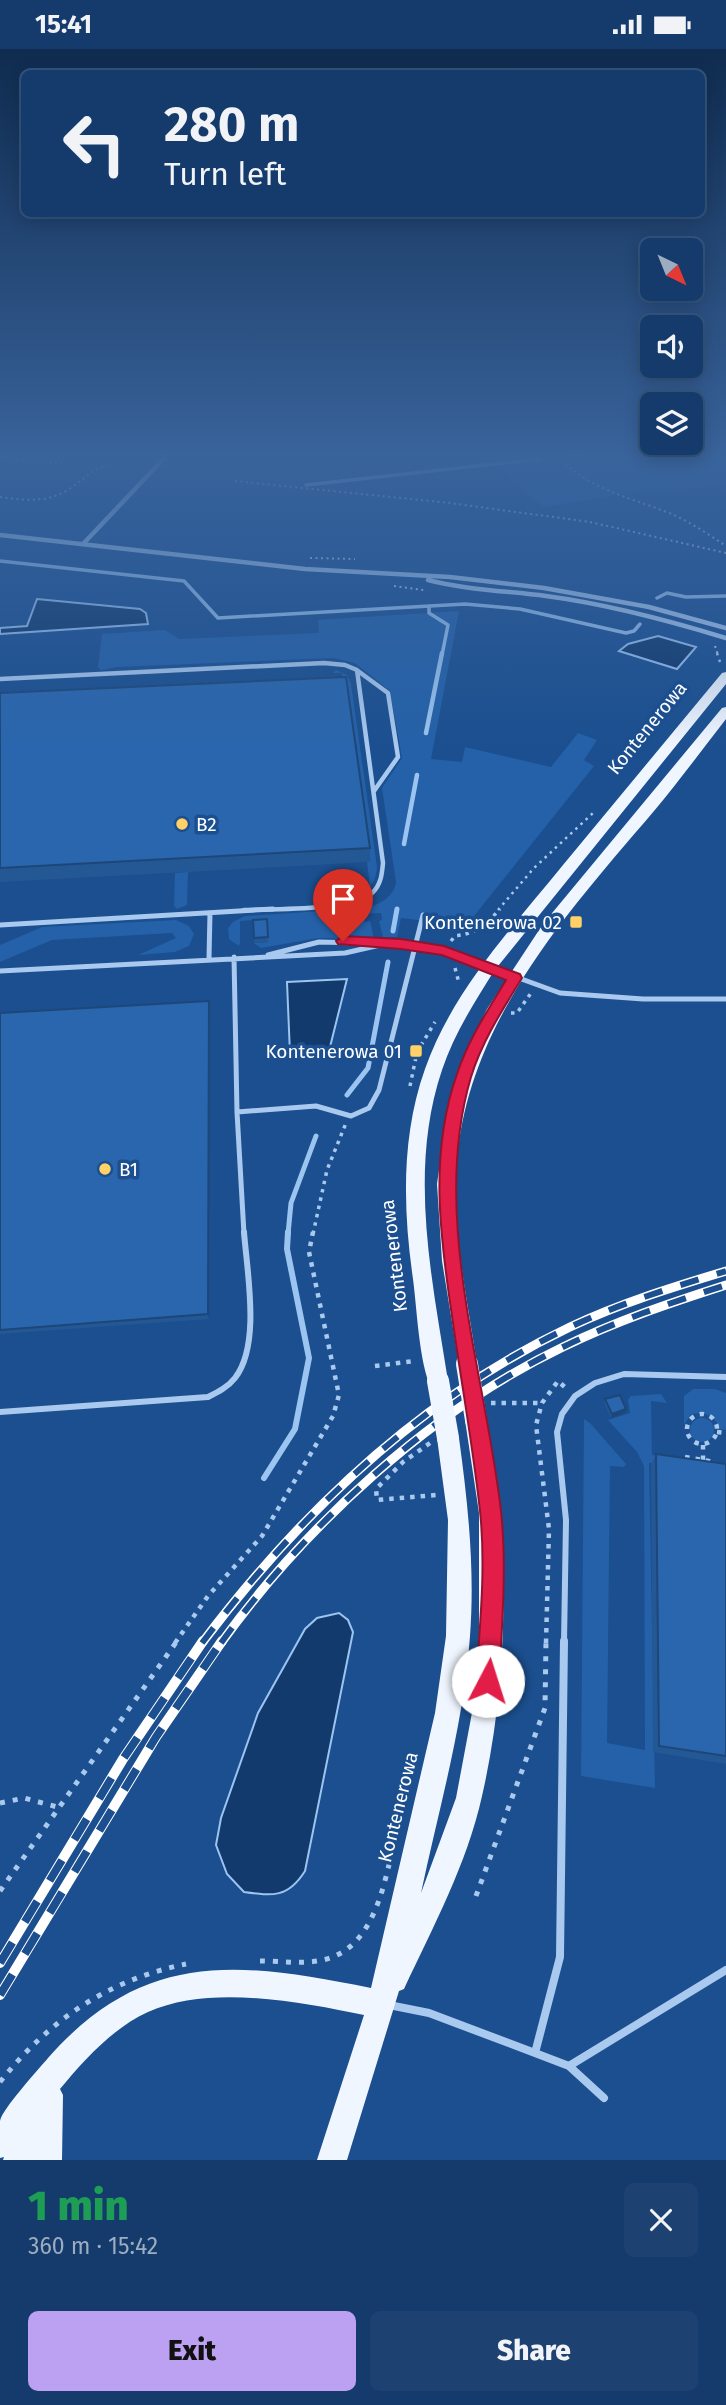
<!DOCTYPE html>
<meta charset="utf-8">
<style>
:root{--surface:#143b6b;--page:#1d4271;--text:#f1f3f6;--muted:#9dadc1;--line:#33557e;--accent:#bca0f2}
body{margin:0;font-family:"Fira Sans",sans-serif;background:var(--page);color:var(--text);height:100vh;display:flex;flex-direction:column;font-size:26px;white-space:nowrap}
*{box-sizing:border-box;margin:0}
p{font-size:23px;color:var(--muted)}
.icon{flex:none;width:38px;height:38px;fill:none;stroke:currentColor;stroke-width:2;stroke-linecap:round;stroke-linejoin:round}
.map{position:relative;height:2111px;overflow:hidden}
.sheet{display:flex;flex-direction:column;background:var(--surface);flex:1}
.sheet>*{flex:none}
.top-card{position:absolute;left:21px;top:21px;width:684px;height:147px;border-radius:10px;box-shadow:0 4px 18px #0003,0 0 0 2px var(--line);background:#143b6b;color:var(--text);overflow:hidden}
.needle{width:46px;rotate:137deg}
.tools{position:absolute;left:640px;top:189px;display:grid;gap:14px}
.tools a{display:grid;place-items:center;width:63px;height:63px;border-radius:10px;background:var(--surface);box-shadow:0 4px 18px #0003,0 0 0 2px var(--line);font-size:35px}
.pin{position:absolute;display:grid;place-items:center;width:60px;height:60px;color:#fff;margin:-72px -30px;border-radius:50% 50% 50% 0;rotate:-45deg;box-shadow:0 0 7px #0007}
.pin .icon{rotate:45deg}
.me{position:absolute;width:77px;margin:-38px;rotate:5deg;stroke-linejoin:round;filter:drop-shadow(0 0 5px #0008)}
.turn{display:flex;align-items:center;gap:24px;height:147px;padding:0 28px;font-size:32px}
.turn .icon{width:91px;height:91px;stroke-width:2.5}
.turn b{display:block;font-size:49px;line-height:60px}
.round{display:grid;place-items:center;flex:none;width:74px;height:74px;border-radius:10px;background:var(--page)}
.headline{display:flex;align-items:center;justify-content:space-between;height:119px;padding:0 28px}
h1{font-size:42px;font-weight:800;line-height:52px;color:#1e9e55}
.primary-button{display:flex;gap:14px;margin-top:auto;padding:14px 28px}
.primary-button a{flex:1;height:80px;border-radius:10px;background:var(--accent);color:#111;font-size:28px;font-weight:800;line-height:80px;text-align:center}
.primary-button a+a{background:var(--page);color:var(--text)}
.status{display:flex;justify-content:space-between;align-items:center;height:49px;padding:0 35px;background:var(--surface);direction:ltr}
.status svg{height:19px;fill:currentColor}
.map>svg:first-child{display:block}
</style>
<div class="status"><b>15:41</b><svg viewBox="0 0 49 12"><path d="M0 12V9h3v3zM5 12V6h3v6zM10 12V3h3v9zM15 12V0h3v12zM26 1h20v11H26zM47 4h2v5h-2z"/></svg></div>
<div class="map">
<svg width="726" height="2111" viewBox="0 0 726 2111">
<rect width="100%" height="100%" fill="#1b4f8f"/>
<path fill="#2461a8" d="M509,403H726V438L647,441L543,458L502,420Z
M459,562L431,710L462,713L465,698L551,718L578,684L597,691L584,711L594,717L466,877L401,869L397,888H383L379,872L382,871L381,864L363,865L365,873L370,872L374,890L319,889L261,899L254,894L268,893L253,871L240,872V894L239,897L229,890L228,879L233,873L245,867L367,859C380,855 394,848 396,833L382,739L402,709L390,642L355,614L333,609L117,618L101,621L98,618L102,585L165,581L179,590L319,584L318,571Z
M336,621L347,626L351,635L377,818C376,828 374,836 365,840L360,837L370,836L342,624H333Z
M188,823L187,856L177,860L174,857L175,824Z
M176,871L189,877L194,885L189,897L175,903L138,906L176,889L172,884L52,891L0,913V896L42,878Z
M693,1340H715L726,1344V1381L720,1380C715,1367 705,1362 691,1365L684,1376V1347Z
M661,1345L667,1354L651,1352L652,1406L690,1411V1420L649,1414L655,1739L581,1727L584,1374V1370L590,1374L626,1415L624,1418L610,1417L607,1694L645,1701L644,1417L637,1403L608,1371L630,1364L628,1351L631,1347Z
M690 1381a12 12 0 1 1 24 0a12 12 0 1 1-24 0Z"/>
<path fill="#123a6d" stroke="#9cc4f0" stroke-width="2" d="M37,550L140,560L146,564L148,575L0,585V579L27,577Z
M658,587L696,598L677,620L619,602L628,595Z
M347,930L329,1002L290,1005L287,933Z
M339,1564L348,1571L353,1583L305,1822C288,1849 273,1847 244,1843L227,1825L216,1796L221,1769L258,1664L305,1580L317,1569Z"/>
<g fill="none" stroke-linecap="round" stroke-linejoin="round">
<path stroke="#9cc4f0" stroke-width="3.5" d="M571,406L599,403
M306,436L540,410
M0,512L184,532L218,569L465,555L520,560L626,584L634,582L640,575
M657,549L667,544L686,548L726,547
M429,557V564L448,576L442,606"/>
<path stroke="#9cc4f0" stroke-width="4.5" d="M426,684L442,604
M404,795L417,726"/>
<path stroke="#9cc4f0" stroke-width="5" d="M393,882L397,860
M347,1046L368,1019L388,913
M288,1185L291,1154L316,1087"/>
<path stroke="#9cc4f0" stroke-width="6" d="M264,1429L295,1380L309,1309L287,1200L288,1183"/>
<path stroke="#a9c9ee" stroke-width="2" stroke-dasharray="2 3.5" stroke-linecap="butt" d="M554,403C585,440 627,447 669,464C689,472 708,485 726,497
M0,410L63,414
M235,432L450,454L590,473L726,504
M0,448C22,451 46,454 66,442C81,433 91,421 108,415
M310,509L355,510
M394,537L424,541
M715,597L718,606"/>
<path stroke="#a9c9ee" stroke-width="2.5" stroke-dasharray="2.5 4.5" stroke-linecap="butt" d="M717,604L721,616
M498,861L534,819L593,764"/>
<path stroke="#a9c9ee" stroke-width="3.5" stroke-dasharray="3.5 5" stroke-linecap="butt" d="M451,892L455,887C477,884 485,877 500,860
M455,919L459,934
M511,964H517L531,944
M410,1037L417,1003L435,973
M313,1185L327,1121L346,1074"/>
<path stroke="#a9c9ee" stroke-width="4.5" stroke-dasharray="4.5 6" stroke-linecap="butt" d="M375,1317L414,1312
M491,1354H542
M687 1380a15 15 0 1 1 30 0a15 15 0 1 1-30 0Z
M717,1383L726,1384
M430,1394L403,1413L376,1440L377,1451L436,1446
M703,1396V1411
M685,1408L714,1413V1416
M175,1594L208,1547L262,1487L333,1367L339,1346L309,1203L313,1183
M546,1594L549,1480L536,1376L542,1354L558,1332L568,1341"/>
<path stroke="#a9c9ee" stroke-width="5" stroke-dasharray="5 8" stroke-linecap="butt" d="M0,1754L24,1749L61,1759
M0,1842L177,1592
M476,1847L545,1659L546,1592
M260,1912C284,1912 313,1917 335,1907C379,1888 387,1821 397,1780
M0,2033C49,1971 108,1931 186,1915"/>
<path stroke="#a9c9ee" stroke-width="4.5" d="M358,622L388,644L398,708L374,742
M0,630L324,614L345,616L357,621L383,814C382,825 381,836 372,844C352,862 273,860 244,861"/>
<path stroke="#a9c9ee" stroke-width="5" d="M0,876L273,860
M268,906L319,893L401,895L444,902L560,944L643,950H726
M234,908L237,1063L244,1185
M209,909L210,864
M0,922L345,904L380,896
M237,1063L316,1057L351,1067L369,1059L379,1041L423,866"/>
<path stroke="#a9c9ee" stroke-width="6" d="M0,1363L208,1348C218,1343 228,1338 235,1329C261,1296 247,1223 244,1183
M564,1594L566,1471L557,1383L562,1365L575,1347L595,1334L624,1325L726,1328"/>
<path stroke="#a9c9ee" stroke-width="8" d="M389,1956L429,1964L535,2004L560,1908L564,1592
M535,2004L569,2017L604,2049
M569,2017L726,1921"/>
<path stroke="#a9c9ee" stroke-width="4.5" d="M0,486L305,520L450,528L544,539L649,558L726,579
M83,495L170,403
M428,531C467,541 507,542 546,547C607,555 667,571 726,589"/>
<path fill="#f0f6ff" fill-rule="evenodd" d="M726,623V635L494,922C474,954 454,985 442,1021C408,1122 432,1230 448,1332L445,1339L438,1342L431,1339C419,1313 417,1260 413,1230C403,1161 401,1087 425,1020C453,941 511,880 563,816C616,752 669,688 722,624Z
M726,658V670C702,701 679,732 654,762C567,864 470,970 457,1110C451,1179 467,1248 477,1315L474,1322L467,1325L460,1322L442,1212L437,1135L448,1058L463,1010L487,960L543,875L722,659Z
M476,1361L484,1364L487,1371C492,1402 499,1434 501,1466C507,1560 503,1656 482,1747C467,1815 433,1878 404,1940L399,1942L347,2111H317L364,1966C300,1953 210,1935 148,1963C113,1979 85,2010 60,2040L63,2046L62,2111H3L4,2108L0,2109C0,2097 0,2084 0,2072C2,2060 39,2020 48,2009C145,1899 240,1913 371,1939L435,1664L446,1587L448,1471L437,1389L440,1382L448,1379L456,1382L459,1389C468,1455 475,1520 470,1587C464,1674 439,1759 421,1844L456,1749L474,1653L479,1588V1464L465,1371L468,1364Z"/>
<g stroke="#fff" stroke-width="9">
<path id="rail-far1" d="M202,1594C300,1464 422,1348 570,1278C621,1254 673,1238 726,1222
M221,1594C306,1476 431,1361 563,1298C616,1272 670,1254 726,1236"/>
</g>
<g stroke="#fff" stroke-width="10">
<path id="rail" d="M0,1914L123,1710L203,1592
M0,1946L156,1688L222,1592"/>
</g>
<use href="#rail-far1" stroke="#1b4f8f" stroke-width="6" stroke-dasharray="19" stroke-linecap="butt"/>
<use href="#rail" stroke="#1b4f8f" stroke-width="8" stroke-dasharray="24" stroke-linecap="butt"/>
<path stroke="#f0f6ff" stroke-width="22" d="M467,1315L476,1371
M438,1332L448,1389"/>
</g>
<path fill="#245895" d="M0,644L370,799V813L0,833Z
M267,870L268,893L254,894L253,871Z
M209,957V1270L0,1285V964Z
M605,1350L625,1364L611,1369L604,1354Z
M656,1405L726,1415V1715L653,1703L651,1416Z"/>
<path fill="#1d4779" d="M209,952V1270L208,1265Z
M626,1360L625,1364L611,1369L612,1365Z"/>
<path fill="#2a66ad" stroke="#1d4779" stroke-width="2" d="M346,628L370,799L0,819V644Z
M267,870L268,888L254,889L253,871Z
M209,952L208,1265L0,1281V964Z
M620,1346L626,1360L612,1365L605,1350Z
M656,1405L726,1415V1707L659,1697Z"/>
<linearGradient id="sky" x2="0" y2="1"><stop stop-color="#0f2b4f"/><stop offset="0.58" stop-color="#39639b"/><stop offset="1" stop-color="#39639b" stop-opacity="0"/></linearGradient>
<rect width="726" height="699" fill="url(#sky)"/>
<path fill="#e11d48" stroke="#92132f" stroke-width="2" d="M343,887L401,890L444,897L520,925L522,929C503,960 482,992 471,1028C430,1166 485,1322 501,1462C507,1518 502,1576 499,1632L495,1639L488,1643L480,1639L476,1632C480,1576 486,1518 480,1462C473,1397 461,1332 452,1267C440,1187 429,1104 457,1025C468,991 488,961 506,931L442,906L401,900L338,895L336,892Z"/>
<g fill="#ffd166" stroke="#1b4f8f" stroke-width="2.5">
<circle cx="182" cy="775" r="7"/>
<rect x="569" y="866" width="14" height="14" rx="3.5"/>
<rect x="409" y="995" width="14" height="14" rx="3.5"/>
<circle cx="105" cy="1120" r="7"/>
</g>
<g text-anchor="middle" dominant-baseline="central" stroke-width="7" stroke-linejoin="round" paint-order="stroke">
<g font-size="19" fill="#fff" stroke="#1b4f8f">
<text transform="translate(647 679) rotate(-51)">Kontenerowa</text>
<text transform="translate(394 1207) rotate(-97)">Kontenerowa</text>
<text transform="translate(398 1758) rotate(-76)">Kontenerowa</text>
</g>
<g font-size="19" fill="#fff" stroke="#1b4f8f" text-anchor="start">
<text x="196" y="775">B2</text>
<text x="562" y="873" text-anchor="end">Kontenerowa 02</text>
<text x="402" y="1002" text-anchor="end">Kontenerowa 01</text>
<text x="119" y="1120">B1</text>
</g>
</g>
</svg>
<div class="tools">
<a><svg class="needle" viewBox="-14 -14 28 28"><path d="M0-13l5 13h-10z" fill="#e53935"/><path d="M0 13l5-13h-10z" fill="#9dadc1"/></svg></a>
<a><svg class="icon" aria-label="sound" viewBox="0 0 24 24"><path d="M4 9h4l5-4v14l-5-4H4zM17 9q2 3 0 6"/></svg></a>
<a><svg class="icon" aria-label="layers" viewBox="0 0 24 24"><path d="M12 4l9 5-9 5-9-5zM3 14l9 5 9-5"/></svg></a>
</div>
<div class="pin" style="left:343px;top:892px;background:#d93025"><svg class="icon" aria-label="arrive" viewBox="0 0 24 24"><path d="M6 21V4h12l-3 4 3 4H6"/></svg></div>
<svg class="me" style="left:488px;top:1632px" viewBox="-20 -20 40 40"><circle r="19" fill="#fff"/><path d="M0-13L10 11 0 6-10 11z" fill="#e11d48"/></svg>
<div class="top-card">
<div class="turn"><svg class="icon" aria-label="left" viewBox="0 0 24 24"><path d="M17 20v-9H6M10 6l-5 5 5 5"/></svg><div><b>280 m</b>Turn left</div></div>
</div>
</div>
<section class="sheet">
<div class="headline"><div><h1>1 min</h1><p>360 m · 15:42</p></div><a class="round"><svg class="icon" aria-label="close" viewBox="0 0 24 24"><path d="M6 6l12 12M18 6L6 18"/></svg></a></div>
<div class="primary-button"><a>Exit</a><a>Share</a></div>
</section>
